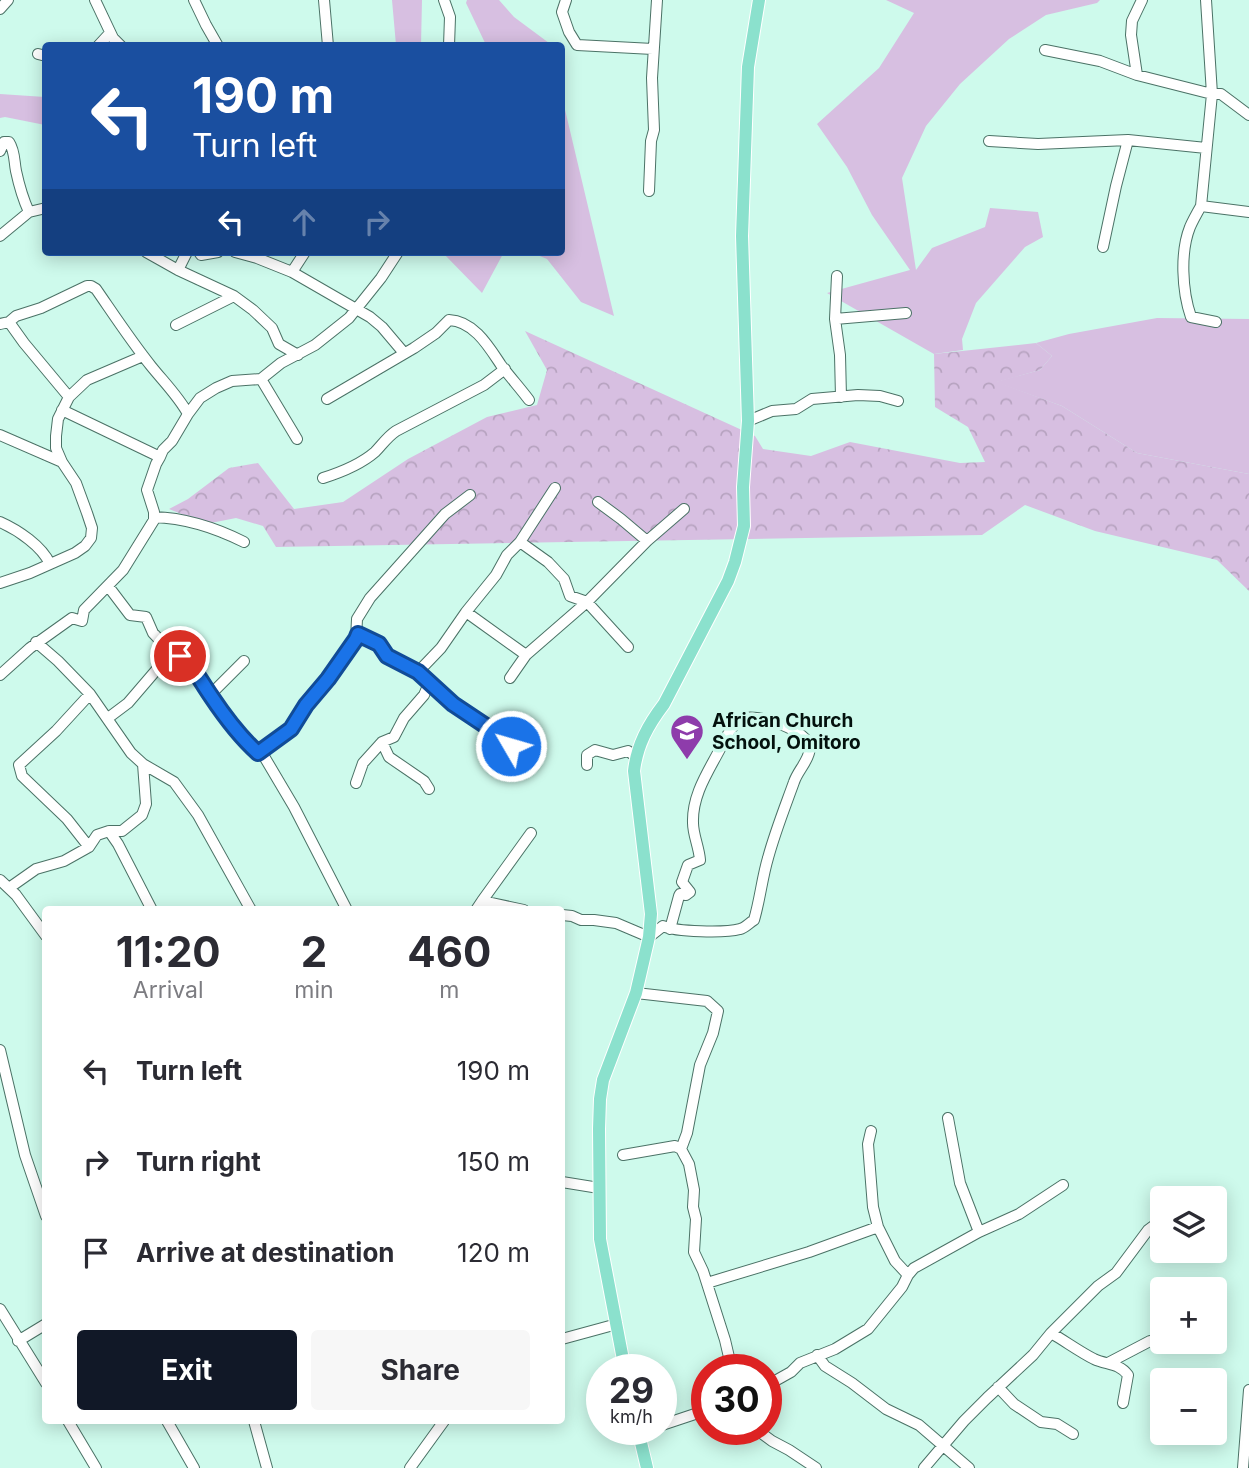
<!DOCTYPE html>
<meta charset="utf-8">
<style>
:root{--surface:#fff;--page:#f7f7f7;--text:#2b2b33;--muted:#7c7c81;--accent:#111827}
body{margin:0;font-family:Inter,sans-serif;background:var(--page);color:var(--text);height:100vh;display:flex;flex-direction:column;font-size:26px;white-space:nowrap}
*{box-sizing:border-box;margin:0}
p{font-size:23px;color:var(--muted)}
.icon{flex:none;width:38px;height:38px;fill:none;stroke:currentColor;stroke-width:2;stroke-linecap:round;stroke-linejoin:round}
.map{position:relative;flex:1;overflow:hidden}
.side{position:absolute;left:42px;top:906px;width:523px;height:518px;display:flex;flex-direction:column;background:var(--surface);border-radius:7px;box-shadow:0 4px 18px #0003}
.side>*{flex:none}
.banner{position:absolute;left:42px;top:42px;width:523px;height:214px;border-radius:7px;box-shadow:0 4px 18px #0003;background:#1a4fa0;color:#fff;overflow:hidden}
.buttons{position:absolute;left:1150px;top:1186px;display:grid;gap:14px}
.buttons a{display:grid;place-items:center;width:77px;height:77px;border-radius:7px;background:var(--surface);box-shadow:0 4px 18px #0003;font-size:35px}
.speed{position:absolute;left:586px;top:1354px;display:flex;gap:14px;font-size:35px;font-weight:700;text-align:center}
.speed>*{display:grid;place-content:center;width:91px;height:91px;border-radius:50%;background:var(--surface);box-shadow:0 4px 18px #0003;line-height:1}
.speed small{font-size:18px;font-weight:400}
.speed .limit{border:10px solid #d22;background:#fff;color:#111}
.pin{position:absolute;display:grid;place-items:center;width:60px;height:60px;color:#fff;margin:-30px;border:4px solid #fff;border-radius:50%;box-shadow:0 2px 7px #0007}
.me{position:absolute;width:77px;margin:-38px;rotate:308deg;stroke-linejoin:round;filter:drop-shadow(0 0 5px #0008)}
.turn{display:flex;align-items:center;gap:24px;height:147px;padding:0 35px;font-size:32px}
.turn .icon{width:91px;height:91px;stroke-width:2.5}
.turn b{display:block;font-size:49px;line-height:60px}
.lanes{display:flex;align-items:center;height:66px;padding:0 35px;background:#0003;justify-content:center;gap:35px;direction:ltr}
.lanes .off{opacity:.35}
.eta{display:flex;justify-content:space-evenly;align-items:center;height:119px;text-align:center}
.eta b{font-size:42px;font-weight:700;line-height:49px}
.action{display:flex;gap:14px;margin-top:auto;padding:14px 35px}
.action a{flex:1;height:80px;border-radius:7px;background:var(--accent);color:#fff;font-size:28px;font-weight:700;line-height:80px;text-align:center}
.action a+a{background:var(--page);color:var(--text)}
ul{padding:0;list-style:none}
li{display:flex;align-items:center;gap:21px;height:91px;padding:0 35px}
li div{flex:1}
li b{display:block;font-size:26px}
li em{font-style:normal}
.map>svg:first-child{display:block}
</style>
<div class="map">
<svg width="1249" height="1468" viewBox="0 0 1249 1468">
<defs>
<pattern id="forest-crowns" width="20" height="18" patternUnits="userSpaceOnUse" patternTransform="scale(1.75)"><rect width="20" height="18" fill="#d7bfe1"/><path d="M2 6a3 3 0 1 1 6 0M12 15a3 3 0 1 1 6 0" fill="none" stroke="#b7a3c0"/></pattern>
</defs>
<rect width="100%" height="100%" fill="#cefaec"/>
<path fill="#d7bfe1" d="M392,0H422L421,45H396Z
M467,0H499L514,17L549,43V45H486L466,3Z
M886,0H1100L1097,3L1046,15L1009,39L960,84L926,126L902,178L916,270L932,248L985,227L990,208L1038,212L1043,237L1025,247L976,303L962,339L963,350L934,354L827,293L910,270L872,215L847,167L817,124L879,68L914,13Z
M0,94L45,97V125L5,117L0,118Z
M562,97L614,316L581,302L547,259L530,252H562Z
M442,252H504L482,293Z
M1157,318L1249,319V474L1137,453L1062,406L995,382L1040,370L1052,356L1036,343L1069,334Z"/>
<path fill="url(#forest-crowns)" d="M525,331L755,436L763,449L811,456L850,442L960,463L985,462L968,427L935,407L934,354L1036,343L1052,356L1040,370L997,382L1062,406L1137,453L1249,474V591L1217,560L1095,531L1025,505L982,535L276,547L263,526L236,518L206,524L169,509L188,499L229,468L258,463L294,509L343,502L408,459L487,417L537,405L547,370Z"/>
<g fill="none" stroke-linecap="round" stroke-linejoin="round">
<g stroke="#4b7266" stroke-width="12">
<path id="minor" d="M95,0L113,38L121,46
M194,0L206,25L218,46
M324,0L328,46
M444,0L450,17L449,46
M566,0L562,12L569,32L577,45L653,49
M1206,0L1212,94L1201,206L1249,212
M0,9L8,0
M98,46L110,33
M1045,50L1100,61L1137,75L1212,94H1221L1249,115
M38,54L46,56
M1137,75L1131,35L1132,21L1142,0
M989,141L1038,144L1128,140L1206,148
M0,151L4,142H9C15,151 14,161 16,171C19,185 23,199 29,212
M649,191L651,141L654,130L652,78L657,0
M1201,206C1197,213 1193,220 1190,227C1180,252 1182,291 1191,317L1216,322
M0,236L29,212L46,208
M1103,247L1116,186L1128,140
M146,252L178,270L234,296L253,310L272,328L279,344L298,355
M199,252L201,255L218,252
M235,252L257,258L292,272L370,317L382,327L404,353
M178,270L187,252
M292,272L305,252
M837,276L835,319L840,355L841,397
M835,319L906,313
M9,322L24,343L69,397
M0,324L9,322L16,316L41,308L87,286H91L96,289C114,315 131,341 151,366C163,381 179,397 188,414
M176,325L234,296
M261,379L297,439
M327,399L414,348L436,333L449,320C474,321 489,347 501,365C510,377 520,388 529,400
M62,410L160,457
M748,421L772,411L796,409L812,399L858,395L880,396L898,401
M0,435L62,462
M323,478C342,472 360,465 375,452C382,445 387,437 396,431L484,385L505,369
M598,502L621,519L647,541
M154,517C186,518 216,528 244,542
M0,522C18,530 42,546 50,564
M520,542L548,562L564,579L570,596L587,602L628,647
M0,583L30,573L75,553L85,546L91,538L92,528L87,513L76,483L62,462L56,448V436L58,419L69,397L87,380L143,356
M108,586L130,615L146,617L153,633L174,655L182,657L200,678L210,695L242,739L265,758L294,807L347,910
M466,612L526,655
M358,634L379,644L387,656L418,672L430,681L453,703L498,734L511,746
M36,642L58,661L90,694L131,753L143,764L174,782L198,815L251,910
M418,672L441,648L466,612L496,575L507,555L520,542L555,488
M0,675L30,648L72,618L82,621L84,610L123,570L154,520V512L147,490L156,464L160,457L163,450L172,441L188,414L200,398L216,388L232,381L261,379L281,363L315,345L349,318L381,278L398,252
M510,678L526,655L587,602L647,541L684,509
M210,695L244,661
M108,718L128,703L158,668L174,655
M382,742L389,757L424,781L429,789
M258,753L291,729L306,705L328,679L356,639L357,619L370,598L445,514L470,495
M587,765V755L595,750L613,755L628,751L635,756
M356,783L363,763L382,742L394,737L404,718L424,695L430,681
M109,831H122L142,815L146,804L143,764
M89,847L67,819L22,776L19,765L56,731L90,694
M0,880L16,895L46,936
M9,888L36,869L64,861L89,847L97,835L109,831L118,844L152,910
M482,901L531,833
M476,910L482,901L524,910
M562,915L572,916L581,920H594L616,923L649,937L663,926C676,932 725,933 740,929C745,928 749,923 754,920C760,900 762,878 768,858C775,832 785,807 794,782C798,770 809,761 810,748C810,731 756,712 742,719C731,725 726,738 720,749C708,772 692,795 693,823C693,835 699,847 700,860L688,865L682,882L690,892L686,895L680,894L679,896L670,929
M636,993L707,1001L718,1011L713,1033L700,1065L687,1133L681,1149
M0,1050L25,1155L46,1216
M948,1118L960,1183L979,1232
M871,1131L868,1144L873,1207L878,1227L895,1261L908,1275
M623,1155L675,1146L681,1149L689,1164L694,1190L693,1207L696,1219L694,1252L703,1271L725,1340L732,1370
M562,1182L599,1188
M707,1283L809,1252L878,1227
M0,1309L46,1383
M1051,1333C1065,1341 1080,1352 1094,1359C1107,1365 1119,1363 1128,1375L1123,1403
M562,1339L617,1324
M18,1341L46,1324
M817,1355L825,1366L852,1383L886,1409L919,1425L969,1468
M1108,1363L1150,1341
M766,1386L791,1372L800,1363L835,1349L868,1329L902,1287L908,1275L914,1268L979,1232L1019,1214L1063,1185
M998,1387L1014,1404L1041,1422L1057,1424L1073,1434
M68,1421L96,1468
M167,1421L194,1468
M254,1421L267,1468
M662,1425L707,1410
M757,1430L772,1441L789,1450L816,1468
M410,1468L444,1421
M924,1468L964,1421L987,1398L1033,1355L1051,1333L1098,1286L1116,1273L1148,1230L1160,1221
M1243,1468L1249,1390"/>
</g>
<g stroke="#fff" stroke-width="14">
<path id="major" d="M625,1370L600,1239L599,1129L600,1099L603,1080L636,993L649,937L651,914L634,771C637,745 648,725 664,704L728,581L735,562L744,526L743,487L748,421L742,236L748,67L759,0
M638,1430L647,1468"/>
</g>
<use href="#minor" stroke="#fff" stroke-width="10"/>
<use href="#major" stroke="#8be1cd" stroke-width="12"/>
</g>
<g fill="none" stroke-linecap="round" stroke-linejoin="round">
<g stroke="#114b97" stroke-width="18">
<path id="route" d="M180,656C194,666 201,682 211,696C225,717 239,736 258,753L291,729L306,705L328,679L356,639L358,634L379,644L387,656L418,672L453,704L498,734L511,746"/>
</g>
<use href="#route" stroke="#1a73e8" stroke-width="12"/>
</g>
<defs>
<g id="school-pin" transform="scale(1.75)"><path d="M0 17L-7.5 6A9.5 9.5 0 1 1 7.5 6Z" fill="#8e3cab" stroke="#cefaec"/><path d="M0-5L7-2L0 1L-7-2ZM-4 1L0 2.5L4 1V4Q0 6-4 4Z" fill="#fff"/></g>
</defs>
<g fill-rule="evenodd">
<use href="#school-pin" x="687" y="731"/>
</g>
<g text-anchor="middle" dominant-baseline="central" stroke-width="7" stroke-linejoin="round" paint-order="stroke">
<g font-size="19" font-weight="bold" fill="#03110d" stroke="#cefaec" text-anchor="start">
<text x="712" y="720">African Church<tspan x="712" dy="22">School, Omitoro</tspan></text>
</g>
</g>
</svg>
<div class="buttons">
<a><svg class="icon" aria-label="layers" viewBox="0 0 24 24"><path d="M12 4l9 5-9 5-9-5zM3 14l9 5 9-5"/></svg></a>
<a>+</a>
<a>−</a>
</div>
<div class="speed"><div>29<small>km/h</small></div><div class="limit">30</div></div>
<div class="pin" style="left:180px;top:656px;background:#d93025"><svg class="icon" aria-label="arrive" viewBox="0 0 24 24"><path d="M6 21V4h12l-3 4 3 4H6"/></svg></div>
<svg class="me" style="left:511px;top:746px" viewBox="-20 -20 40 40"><circle r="17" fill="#1a73e8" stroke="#fff" stroke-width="3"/><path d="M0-11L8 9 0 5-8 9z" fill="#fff"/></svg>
<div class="banner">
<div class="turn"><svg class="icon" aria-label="left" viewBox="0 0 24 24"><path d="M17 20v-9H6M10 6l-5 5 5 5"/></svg><div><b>190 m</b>Turn left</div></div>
<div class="lanes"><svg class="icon" aria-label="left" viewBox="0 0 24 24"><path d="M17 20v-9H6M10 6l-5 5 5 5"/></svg><svg class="icon off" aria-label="ahead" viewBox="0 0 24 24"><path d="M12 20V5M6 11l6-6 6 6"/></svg><svg class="icon off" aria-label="right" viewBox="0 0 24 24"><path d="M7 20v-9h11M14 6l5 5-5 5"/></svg></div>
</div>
<section class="side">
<div class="eta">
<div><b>11:20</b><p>Arrival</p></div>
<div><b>2</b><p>min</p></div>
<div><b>460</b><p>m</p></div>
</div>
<ul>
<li><svg class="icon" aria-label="left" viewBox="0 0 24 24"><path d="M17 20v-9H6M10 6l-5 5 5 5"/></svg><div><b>Turn left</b></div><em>190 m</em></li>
<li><svg class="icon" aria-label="right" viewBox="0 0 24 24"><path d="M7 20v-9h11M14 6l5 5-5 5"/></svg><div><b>Turn right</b></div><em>150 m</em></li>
<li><svg class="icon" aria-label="arrive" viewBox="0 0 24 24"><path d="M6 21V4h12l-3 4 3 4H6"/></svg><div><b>Arrive at destination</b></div><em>120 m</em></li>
</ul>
<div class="action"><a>Exit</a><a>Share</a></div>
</section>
</div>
